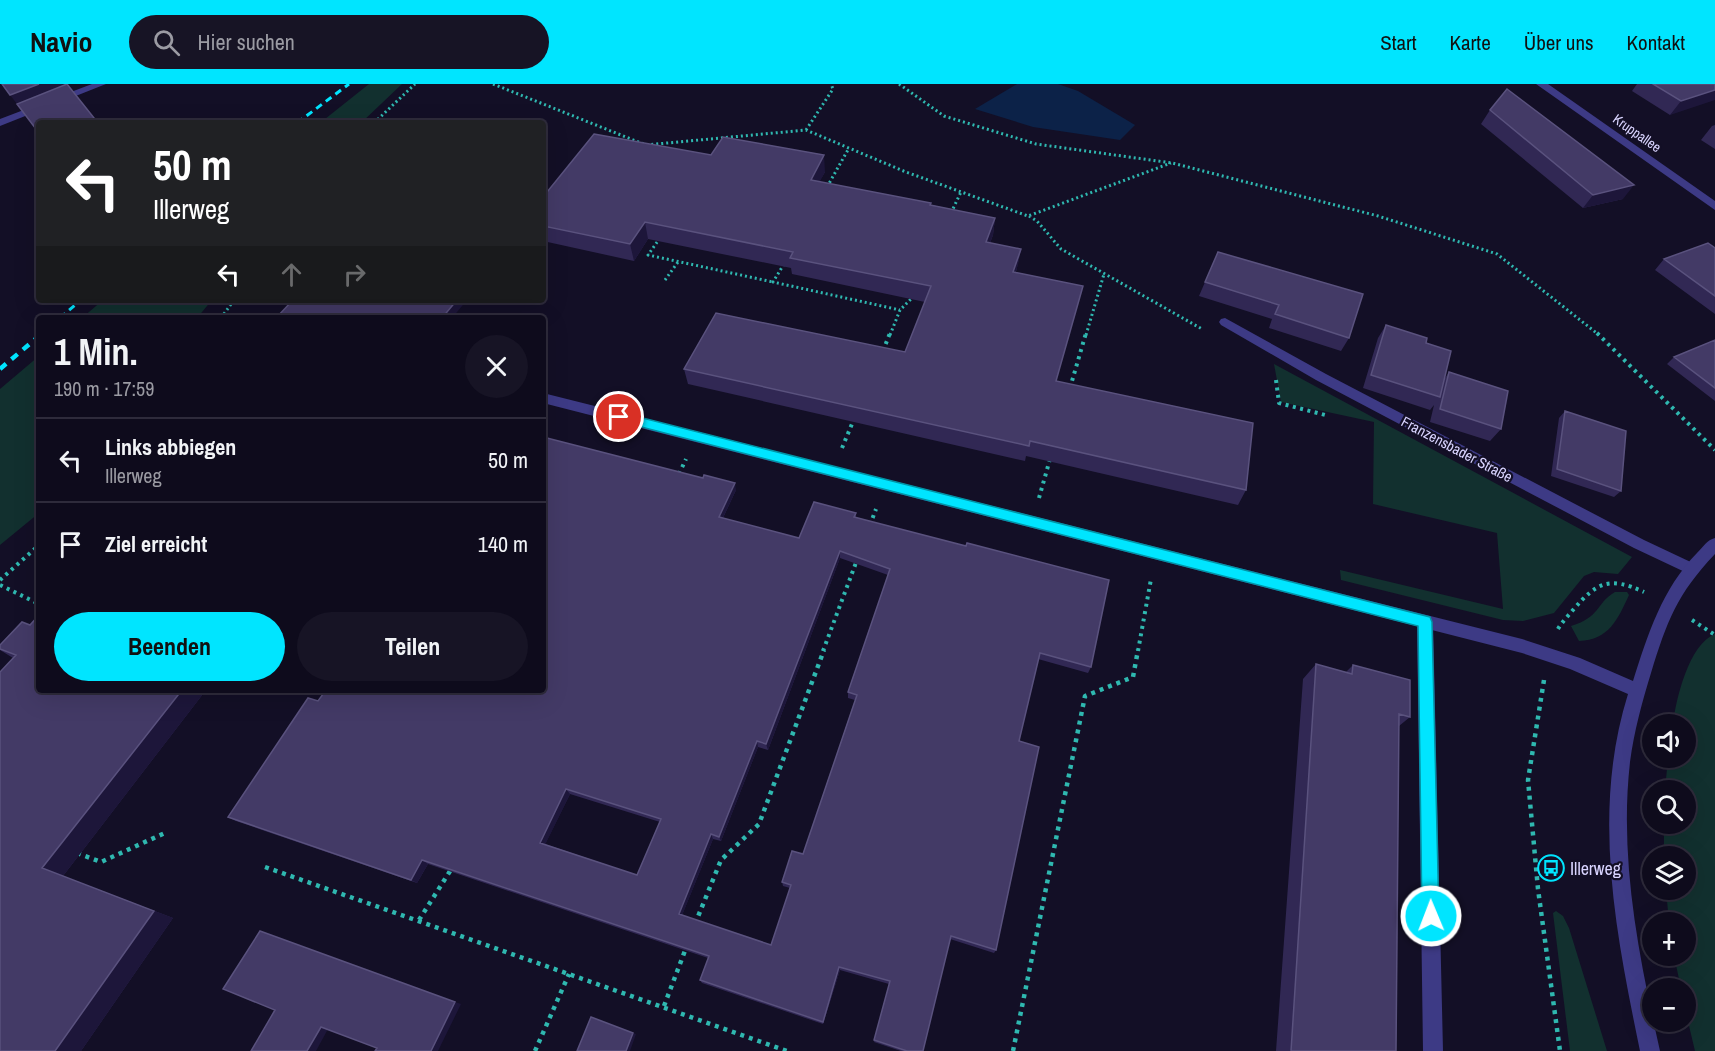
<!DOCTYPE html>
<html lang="de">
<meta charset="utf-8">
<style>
:root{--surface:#0e0b1c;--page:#171425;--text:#f1f3f6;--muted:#9b9ba3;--line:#2e2b3b;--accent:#00e5ff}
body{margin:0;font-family:"Archivo Narrow",sans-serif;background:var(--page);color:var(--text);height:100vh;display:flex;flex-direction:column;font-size:22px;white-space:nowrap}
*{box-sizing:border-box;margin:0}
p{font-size:20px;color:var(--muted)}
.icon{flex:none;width:33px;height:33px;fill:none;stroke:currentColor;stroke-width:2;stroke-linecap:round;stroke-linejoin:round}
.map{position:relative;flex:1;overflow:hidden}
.drawer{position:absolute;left:36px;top:231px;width:510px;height:378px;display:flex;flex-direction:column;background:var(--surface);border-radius:6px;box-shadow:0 6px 24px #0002,0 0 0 2px var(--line)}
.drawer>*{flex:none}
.top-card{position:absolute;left:36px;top:36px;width:510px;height:183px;border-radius:6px;box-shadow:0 6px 24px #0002,0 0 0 2px var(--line);background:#202124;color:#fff;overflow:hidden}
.tools{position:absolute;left:1642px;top:630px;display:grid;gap:12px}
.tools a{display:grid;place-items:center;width:54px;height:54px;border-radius:50%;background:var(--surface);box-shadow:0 6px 24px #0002,0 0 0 2px var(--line);font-size:30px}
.pin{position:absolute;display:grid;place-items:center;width:51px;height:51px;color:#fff;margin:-26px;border:3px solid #fff;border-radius:50%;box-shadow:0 2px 6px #0007}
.me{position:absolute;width:66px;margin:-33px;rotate:359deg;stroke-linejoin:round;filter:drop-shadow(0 0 4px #0008)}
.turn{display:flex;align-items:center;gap:21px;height:126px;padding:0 18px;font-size:27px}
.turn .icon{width:78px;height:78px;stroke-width:2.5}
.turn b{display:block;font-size:42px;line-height:51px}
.lanes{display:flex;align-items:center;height:57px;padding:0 18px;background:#0003;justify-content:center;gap:30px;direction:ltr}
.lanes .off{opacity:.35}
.round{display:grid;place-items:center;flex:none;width:63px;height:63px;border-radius:32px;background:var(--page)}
.headline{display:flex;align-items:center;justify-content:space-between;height:102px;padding:0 18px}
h1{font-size:36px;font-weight:700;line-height:45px}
.cta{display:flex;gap:12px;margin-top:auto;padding:12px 18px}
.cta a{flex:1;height:69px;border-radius:36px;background:var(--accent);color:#111;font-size:24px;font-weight:700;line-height:69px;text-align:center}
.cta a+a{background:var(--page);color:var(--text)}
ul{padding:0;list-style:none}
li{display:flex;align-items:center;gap:18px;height:84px;padding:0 18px;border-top:2px solid var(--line)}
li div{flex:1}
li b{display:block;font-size:22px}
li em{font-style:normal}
header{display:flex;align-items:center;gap:36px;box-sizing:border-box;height:84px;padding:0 30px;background:var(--accent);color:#111}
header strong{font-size:28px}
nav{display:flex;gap:33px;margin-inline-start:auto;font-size:21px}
.search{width:420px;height:54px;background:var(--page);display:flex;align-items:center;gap:15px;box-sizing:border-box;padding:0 21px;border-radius:33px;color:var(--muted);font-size:22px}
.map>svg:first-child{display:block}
</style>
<header>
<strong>Navio</strong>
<div class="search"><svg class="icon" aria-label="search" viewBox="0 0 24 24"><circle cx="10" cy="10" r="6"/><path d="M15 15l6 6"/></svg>Hier suchen</div>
<nav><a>Start</a><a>Karte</a><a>Über uns</a><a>Kontakt</a></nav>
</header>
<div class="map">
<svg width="1715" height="967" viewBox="0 0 1715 967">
<rect width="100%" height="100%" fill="#130f26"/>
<path fill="#12302f" d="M369,0H402L361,39H320Z
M103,216H212L197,234H82Z
M39,272V429L0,461V305Z
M1274,280L1632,473L1618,490L1594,488L1584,492L1554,529L1523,537L1503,536L1341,496L1340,486L1503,525L1497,449L1373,420L1374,338L1281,318Z
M1615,508H1627L1629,511C1618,535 1609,556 1579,557L1571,542C1601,533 1595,520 1615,508Z
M1715,550V967H1695L1686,929V904H1681L1674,872H1686V838H1669L1666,806H1686V772H1664V740H1686V706H1665L1668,674H1686V640H1673C1676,615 1689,560 1715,550Z
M1556,827L1563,832L1569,844L1607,967H1570L1553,829Z"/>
<path fill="#0c2248" d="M1017,0H1058L1078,7L1135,41L1120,56L1033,43L975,25Z"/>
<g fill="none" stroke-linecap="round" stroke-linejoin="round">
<path stroke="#2fb8b0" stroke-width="3" stroke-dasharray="2 3" stroke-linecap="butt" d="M493,0L646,61L806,46L906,88L1028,132L1171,79
M899,0L944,32L1036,60L1172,79L1378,132L1497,170L1599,251
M374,39L415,0
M806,46L833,5L831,0
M827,103L849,64
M951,129L961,108
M1029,132L1037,137L1061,165L1202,245
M660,154L648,171L773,198
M784,180L773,198L900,226
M665,196L678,178
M221,234L234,216
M890,251L900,226L914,212
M1086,251L1104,190"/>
<path stroke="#2fb8b0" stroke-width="4" stroke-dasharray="3 4.5" stroke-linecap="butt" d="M1597,249L1715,366
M883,267L890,249
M1276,296L1279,319L1329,332
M1070,304L1086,249
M842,364L854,335
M679,390L686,375
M1039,414L1050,375
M870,441L876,425
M0,496L39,461
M0,501L39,520
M1692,536L1715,551
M1558,545C1562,538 1568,532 1573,526C1597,498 1609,492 1644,508
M823,567L857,476
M1138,567L1151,495"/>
<path stroke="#2fb8b0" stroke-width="4.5" stroke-dasharray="4 5" stroke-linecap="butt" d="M1544,596L1528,696L1538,805L1560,967
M77,769L101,778L167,748
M265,783L787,967
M419,836L452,784
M695,840L721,776L759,740L824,566
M664,922L686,864
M535,967L569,890
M1013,967L1085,612L1133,593L1138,566"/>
<path fill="#3d3a85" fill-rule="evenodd" d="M1225,234L1326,290L1644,456L1697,481L1700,485L1697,489L1692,491L1687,489L1634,464L1316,296L1221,241L1219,238L1221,235Z
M1425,531L1431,533L1433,538L1443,967H1423L1417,538L1419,533Z"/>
<path fill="#3d3a85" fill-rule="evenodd" d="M92,0H106L0,42V35Z
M1536,0H1548L1715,117V126Z
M543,309L1522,555L1580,574L1633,597C1648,550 1662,505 1697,469C1703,463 1707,456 1715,454V470C1677,510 1667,537 1651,589C1642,618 1634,648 1630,678C1619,776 1639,873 1660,967H1640C1616,850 1591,728 1628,610L1570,585L1522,569L543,319Z"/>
<path stroke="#00e5ff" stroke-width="3" stroke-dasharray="7 5" stroke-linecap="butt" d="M297,39L349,0
M60,234L81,216"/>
<path stroke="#00e5ff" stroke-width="4.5" stroke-dasharray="8 7" stroke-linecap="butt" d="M0,285L39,252"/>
</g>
<path fill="#312854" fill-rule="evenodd" d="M1637,0H1715L1670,31L1632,7Z
M1490,26L1623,115L1583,124L1481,40Z
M1715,41V65L1701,56L1712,42Z
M711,71L825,88L819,98L995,134L993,151L990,159L1021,165L1016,188L1057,297L1246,406L1238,421L1026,372L1025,377L688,300L684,285L905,268L925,218L792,190L791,184L648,155L634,177L543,157V113Z
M1715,164V230L1655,186L1664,175Z
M1218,168L1349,254L1341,267L1269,244L1272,235L1199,212Z
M1386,241L1426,259L1445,294L1449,288L1501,345L1490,357L1430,338L1434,321L1430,326L1363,304L1378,254Z
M1715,256V317L1667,280L1674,273Z
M1565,327L1621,407L1614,413L1551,392L1559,334Z
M736,406L723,434L799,454L856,429V433L1091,583L1088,589L1038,575L1019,657L996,866L994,869L950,855L923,967H901L874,958L889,900L840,886L823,940L702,899L700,896L708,874L428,780L417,799L236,737L228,733L318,617ZM840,474L888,491L848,608V614L855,616L803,770L782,798L783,802L790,804L771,861L682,831L713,755L721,757L758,663L768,666ZM570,710L660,738L637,791L545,760Z
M30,541L39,606H206L63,792L173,834L81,967H0L13,574L0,566V561Z
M1316,580L1346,588L1353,581L1410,633L1399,642L1396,967H1276L1303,595Z"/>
<path fill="#1d163a" d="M39,0H66L70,6L21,25L10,11Z
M1715,6V16L1670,31L1681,17Z
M824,71L825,88L812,112L811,96Z
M1634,101L1623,115L1583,124L1593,111Z
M995,134L993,151L984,174L986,158Z
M645,138L648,155L634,177L630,160Z
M1021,165L1018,181L1010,204L1013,188Z
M457,216H467L452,234H442Z
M735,399L736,406L720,440L719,433Z
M840,467V474L768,666L766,660Z
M182,606H206L63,792L173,834L81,967H55L42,784Z
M757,657L758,663L721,757L719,753Z
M566,705L570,710L544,763L540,759Z
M711,750L713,755L681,834L679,830Z
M422,776L428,780L417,799L411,796Z
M839,883L840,886L823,940V938Z
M455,918L461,920L438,967H431Z
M321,943L328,945L316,967H307Z
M633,949L636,950L630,967H626Z"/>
<path fill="#433a66" stroke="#5a527e" stroke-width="1.5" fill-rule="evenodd" d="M2,0H39L10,11Z
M67,0L98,39H39V49L17,20Z
M1653,0H1715V6L1681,17Z
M1507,5L1634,101L1593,111L1490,26Z
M594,50L711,71L723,53L824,71L811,96L931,119L930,121L995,134L986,158L1021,165L1013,188L1083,202L1056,297L1253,339L1246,406L1030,357L1029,362L684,285L716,229L905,268L931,202L790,174L793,168L645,138L630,160L543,142V113Z
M1708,159L1715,164V212L1664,175Z
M1218,168L1363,210L1349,254L1275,230L1279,221L1205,198Z
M293,216H457L442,234H276Z
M1386,241L1427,254L1426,259L1451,267L1440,313L1371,291Z
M1715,256V304L1674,273Z
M1449,288L1508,307L1501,345L1440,325Z
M1565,327L1626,347L1621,407L1557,385Z
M543,353L703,394L704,391L735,399L719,433L799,454L814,418L856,429L854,433L966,462L967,459L1109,496L1091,583L1040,569L1019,657L1039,663L996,866L951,852L923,967H907L874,956L890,897L839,883L823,938L700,896L709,872L422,776L411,796L228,733L308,614L318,617L326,606H543ZM840,467L890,485L848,608L857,611L803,770L792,767L782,798L791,801L771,861L679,830L711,750L719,753L757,657L766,660ZM566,705L661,735L637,791L540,759Z
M39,531V606H182L42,784L154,827L55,967H0V588L16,571L0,565V561L22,538L30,541Z
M1316,580L1352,590L1353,581L1410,596V633L1399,630L1396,967H1291Z
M260,847L455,918L431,967H375L377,964L321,943L307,967H251L275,926L223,905Z
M591,933L633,949L626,967H577Z"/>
<path fill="#00e5ff" stroke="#0095a6" stroke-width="1.5" d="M619,328L1430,533L1432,538L1439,832L1437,838L1431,840L1425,838L1422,832L1418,542L614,336V330Z"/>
<defs>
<g id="bus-ring" transform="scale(1.35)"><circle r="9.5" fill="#130f26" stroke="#00e5ff" stroke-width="1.5"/><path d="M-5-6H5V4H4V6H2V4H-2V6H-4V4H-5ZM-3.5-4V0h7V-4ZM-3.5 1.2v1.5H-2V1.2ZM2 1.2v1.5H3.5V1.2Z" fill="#00e5ff"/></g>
</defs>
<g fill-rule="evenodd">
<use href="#bus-ring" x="1551" y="784"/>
</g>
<g text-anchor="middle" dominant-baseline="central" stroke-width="4.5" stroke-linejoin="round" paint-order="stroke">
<g font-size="14" fill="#d9d4ff" stroke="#130f26">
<text transform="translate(1637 49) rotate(35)">Kruppallee</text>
</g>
<g font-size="15" fill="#d9d4ff" stroke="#130f26">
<text transform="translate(1457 365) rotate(28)">Franzensbader Straße</text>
</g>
<g font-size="18" fill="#d9d4ff" stroke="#130f26" text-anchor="start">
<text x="1570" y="784">Illerweg</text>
</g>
</g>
</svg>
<div class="tools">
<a><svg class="icon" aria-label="sound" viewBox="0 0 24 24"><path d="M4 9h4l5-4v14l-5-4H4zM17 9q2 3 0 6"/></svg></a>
<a><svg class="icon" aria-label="search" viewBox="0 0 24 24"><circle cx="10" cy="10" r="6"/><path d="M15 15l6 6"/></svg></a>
<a><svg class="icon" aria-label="layers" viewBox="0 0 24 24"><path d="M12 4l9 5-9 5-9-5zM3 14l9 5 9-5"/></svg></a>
<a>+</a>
<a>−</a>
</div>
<div class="pin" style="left:619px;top:333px;background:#d93025"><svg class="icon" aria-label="arrive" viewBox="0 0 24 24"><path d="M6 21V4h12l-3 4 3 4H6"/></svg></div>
<svg class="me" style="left:1431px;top:832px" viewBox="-20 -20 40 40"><circle r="17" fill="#00e5ff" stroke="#fff" stroke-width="3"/><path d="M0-11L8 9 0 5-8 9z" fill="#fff"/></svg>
<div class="top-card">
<div class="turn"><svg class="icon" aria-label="left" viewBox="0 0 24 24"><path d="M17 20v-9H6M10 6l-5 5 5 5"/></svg><div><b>50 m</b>Illerweg</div></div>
<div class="lanes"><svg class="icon" aria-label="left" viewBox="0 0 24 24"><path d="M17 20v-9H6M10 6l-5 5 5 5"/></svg><svg class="icon off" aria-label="ahead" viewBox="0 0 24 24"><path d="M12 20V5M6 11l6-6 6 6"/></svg><svg class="icon off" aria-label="right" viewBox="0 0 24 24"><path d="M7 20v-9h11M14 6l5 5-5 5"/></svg></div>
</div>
<section class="drawer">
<div class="headline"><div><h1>1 Min.</h1><p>190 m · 17:59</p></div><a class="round"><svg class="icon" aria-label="close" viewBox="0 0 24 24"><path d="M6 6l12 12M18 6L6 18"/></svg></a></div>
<ul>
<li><svg class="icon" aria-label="left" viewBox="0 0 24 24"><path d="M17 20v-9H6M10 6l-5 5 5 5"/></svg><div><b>Links abbiegen</b><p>Illerweg</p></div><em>50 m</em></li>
<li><svg class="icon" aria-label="arrive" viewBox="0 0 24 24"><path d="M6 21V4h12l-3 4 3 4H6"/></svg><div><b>Ziel erreicht</b></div><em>140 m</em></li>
</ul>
<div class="cta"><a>Beenden</a><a>Teilen</a></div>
</section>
</div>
